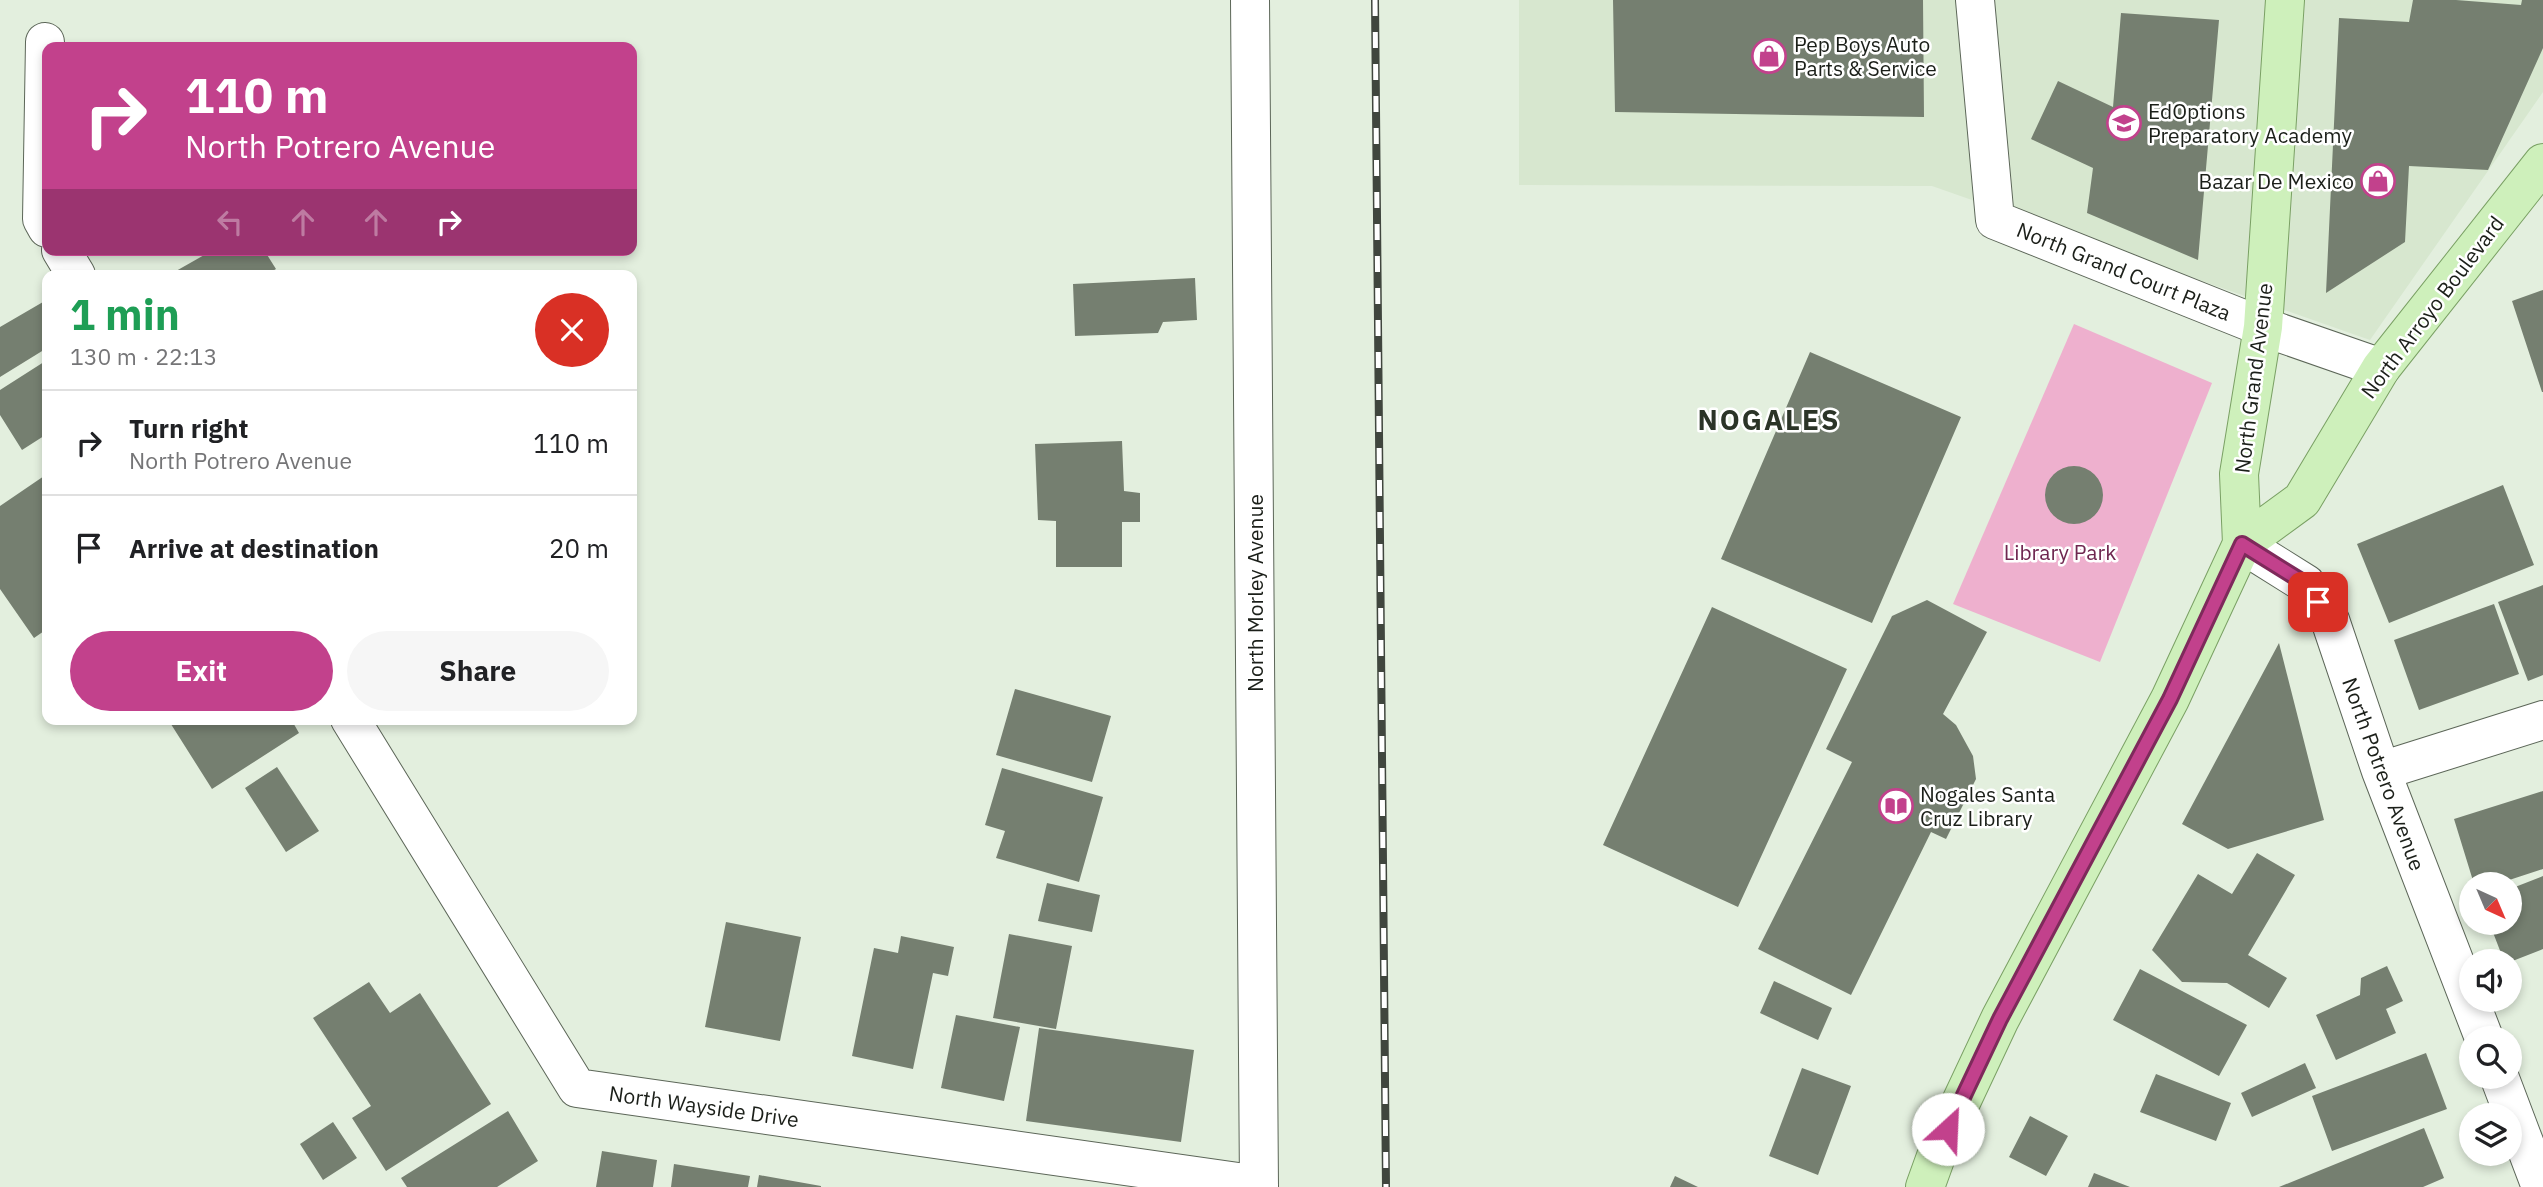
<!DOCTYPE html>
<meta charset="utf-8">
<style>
:root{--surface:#fff;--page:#f6f6f6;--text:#202124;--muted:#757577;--line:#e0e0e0;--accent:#c2418c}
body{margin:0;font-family:"IBM Plex Sans",sans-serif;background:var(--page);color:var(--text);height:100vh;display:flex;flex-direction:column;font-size:26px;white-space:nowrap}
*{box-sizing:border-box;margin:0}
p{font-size:23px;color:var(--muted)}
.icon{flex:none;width:38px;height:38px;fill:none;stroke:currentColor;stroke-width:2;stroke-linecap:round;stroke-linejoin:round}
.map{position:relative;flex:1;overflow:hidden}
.drawer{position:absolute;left:42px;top:270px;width:595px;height:455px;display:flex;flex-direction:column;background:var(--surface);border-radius:14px;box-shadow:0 4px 10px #0003}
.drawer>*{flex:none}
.guide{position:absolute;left:42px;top:42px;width:595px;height:214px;border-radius:14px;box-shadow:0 4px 10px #0003;background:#c2418c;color:#fff;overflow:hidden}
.needle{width:46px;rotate:136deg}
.buttons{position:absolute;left:2459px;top:872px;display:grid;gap:14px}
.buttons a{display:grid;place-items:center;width:63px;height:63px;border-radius:50%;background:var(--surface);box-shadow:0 4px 10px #0003;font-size:35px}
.pin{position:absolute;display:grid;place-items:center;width:60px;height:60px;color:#fff;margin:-30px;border-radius:14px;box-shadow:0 4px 10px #0006}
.me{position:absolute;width:77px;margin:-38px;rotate:25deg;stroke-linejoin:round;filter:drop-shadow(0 0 5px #0008)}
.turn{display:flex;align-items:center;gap:24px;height:147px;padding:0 28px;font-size:32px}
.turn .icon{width:91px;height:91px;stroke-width:2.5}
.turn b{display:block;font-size:49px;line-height:60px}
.lanes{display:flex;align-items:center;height:66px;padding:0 28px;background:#0003;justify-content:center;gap:35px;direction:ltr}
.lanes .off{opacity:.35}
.round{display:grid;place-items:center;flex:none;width:74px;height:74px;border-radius:37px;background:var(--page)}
.head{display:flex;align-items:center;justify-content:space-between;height:119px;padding:0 28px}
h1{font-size:42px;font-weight:700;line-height:52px;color:#1e9e55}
.button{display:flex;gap:14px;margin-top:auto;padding:14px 28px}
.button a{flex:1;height:80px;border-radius:42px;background:var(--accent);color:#fff;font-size:28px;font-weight:700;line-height:80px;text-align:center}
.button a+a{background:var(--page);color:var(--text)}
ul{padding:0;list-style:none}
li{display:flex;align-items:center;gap:21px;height:105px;padding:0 28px;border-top:2px solid var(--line)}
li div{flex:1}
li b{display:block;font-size:26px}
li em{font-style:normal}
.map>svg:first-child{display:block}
</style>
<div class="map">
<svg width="2543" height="1187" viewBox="0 0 2543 1187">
<rect width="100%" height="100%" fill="#e3efde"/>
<path fill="#d7e7cf" d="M1519,0H2543V92L2370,340L1932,186L1519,185Z"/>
<path fill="#eeb0ce" d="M2074,324L2212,383L2100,662L1953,604Z"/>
<path fill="#757f70" d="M1613,0H1923L1924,117L1615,112Z
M2413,0H2456L2521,5L2522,0H2543V48L2488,170L2409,166L2405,242L2326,293L2339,18L2409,22Z
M2121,13L2219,20L2198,260L2087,213L2093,168L2031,139L2058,81L2113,107Z
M213,250H264L276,269L266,275H169Z
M1195,278L1197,320L1163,322L1158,333L1075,336L1073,284Z
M2543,290V392H2542L2512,301Z
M43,302L47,308V348L0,377V327Z
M1810,352L1961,417L1872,623L1721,559Z
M47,360V434L22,450L0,415V390Z
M1122,441L1124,491L1140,493V522H1122V567H1056V521L1038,520L1035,444Z
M2045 495a29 29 0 1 1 58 0a29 29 0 1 1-58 0Z
M47,474V629L34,638L0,589V506Z
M2503,485L2534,565L2389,623L2357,544Z
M2543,585V675L2528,681L2498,602Z
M1927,600L1987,632L1943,714L1956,725L1973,756L1976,779L1946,839L1931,832L1851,995L1758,949L1852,762L1826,749L1892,616Z
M2494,604L2519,674L2419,710L2394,640Z
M1712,607L1847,669L1738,907L1603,845Z
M2279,643L2324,820L2228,849L2182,824Z
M1015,689L1111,716L1092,782L996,755Z
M171,719H291L299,733L212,789L169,721Z
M277,767L319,831L286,852L245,788Z
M1002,768L1103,797L1079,882L996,858L1005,831L985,825Z
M2543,791V869L2497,884H2474L2454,819Z
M2257,853L2295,875L2248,955L2287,978L2269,1008L2227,983L2182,982L2152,950L2198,874L2232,894Z
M2543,876V949L2510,962L2504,961L2489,922H2510V889Z
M1047,883L1100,895L1092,932L1038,921Z
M726,922L801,937L780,1041L705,1027Z
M1009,934L1072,946L1056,1029L993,1018Z
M901,936L954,947L948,976L933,973L913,1069L852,1056L874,948L898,953Z
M2387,966L2403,1001L2386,1009L2396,1033L2336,1060L2316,1015L2360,995L2361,978Z
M2140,969L2247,1025L2219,1076L2113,1020Z
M1774,981L1832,1008L1818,1040L1760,1013Z
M369,982L390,1013L420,993L491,1104L386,1171L352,1118L371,1106L313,1018Z
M956,1015L1020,1027L1004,1101L941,1088Z
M1039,1028L1194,1050L1181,1142L1026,1121Z
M2426,1053L2447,1109L2332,1151L2312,1096Z
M2305,1063L2316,1088L2252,1117L2241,1093Z
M1802,1068L1851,1086L1818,1175L1769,1156Z
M2156,1074L2231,1103L2216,1141L2140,1112Z
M508,1111L538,1161L497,1187H407L401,1178Z
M2030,1116L2068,1136L2046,1176L2009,1157Z
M333,1122L357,1158L323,1180L300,1144Z
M2424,1128L2444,1178L2423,1187H2279Z
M602,1151L657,1160L653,1187H596Z
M674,1164L750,1176L748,1187H671Z
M2094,1173L2130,1187H2088Z
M759,1175L821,1186V1187H757Z
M1675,1176L1698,1187H1670Z"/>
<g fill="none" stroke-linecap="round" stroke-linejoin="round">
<g stroke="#5c6658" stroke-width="40">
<path id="street" d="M1250,0L1259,1187
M1975,0L1995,220L2263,327L2381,368
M45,42L42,219L47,228
M61,250L76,275
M2242,544L2306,584L2330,620L2381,771L2484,1038
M350,719L577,1088L1259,1185
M2381,771L2543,720
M2499,1076L2541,1187"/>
</g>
<g stroke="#7aa064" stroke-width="40">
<path id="primary" d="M2242,544L2302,500L2381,368L2543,163
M1925,1187L1938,1151L2000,1019L2170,699L2242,544L2239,474L2263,327L2285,0"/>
</g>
<use href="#street" stroke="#fff" stroke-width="38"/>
<use href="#primary" stroke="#cef0bb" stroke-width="38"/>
<g stroke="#40463e" stroke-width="8">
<path id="rail" d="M1375,0L1386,1187"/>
</g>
<use href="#rail" stroke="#fff" stroke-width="5" stroke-dasharray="16" stroke-linecap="butt"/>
</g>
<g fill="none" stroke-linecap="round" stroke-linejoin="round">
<g stroke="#7e2a5b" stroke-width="18">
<path id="route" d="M1948,1129L2000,1019L2170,699L2242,544L2306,584L2318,602"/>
</g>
<use href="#route" stroke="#c2418c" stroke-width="12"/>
</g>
<defs>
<g id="shop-ring" transform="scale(1.75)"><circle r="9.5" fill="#fff" stroke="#c2418c" stroke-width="1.5"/><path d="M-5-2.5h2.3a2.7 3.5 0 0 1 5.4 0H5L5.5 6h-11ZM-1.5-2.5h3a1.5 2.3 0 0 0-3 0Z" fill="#c2418c"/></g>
<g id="school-ring" transform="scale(1.75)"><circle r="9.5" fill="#fff" stroke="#c2418c" stroke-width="1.5"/><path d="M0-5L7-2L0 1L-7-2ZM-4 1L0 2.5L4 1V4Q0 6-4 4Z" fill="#c2418c"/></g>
<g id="library-ring" transform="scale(1.75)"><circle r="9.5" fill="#fff" stroke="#c2418c" stroke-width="1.5"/><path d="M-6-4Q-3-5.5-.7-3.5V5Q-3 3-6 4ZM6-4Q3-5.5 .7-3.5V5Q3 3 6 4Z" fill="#c2418c"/></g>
</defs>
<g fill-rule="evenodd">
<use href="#shop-ring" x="1769" y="56"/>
<use href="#school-ring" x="2124" y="123"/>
<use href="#shop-ring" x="2378" y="181"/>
<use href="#library-ring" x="1896" y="806"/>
</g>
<g text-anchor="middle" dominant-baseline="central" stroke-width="5" stroke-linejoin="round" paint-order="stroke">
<g font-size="21" fill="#1b1f19" stroke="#fff" text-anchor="start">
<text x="1794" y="44">Pep Boys Auto<tspan x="1794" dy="24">Parts &amp; Service</tspan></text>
<text x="2148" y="111">EdOptions<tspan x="2148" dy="24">Preparatory Academy</tspan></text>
<text x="2354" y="181" text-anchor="end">Bazar De Mexico</text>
<text x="1920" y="794">Nogales Santa<tspan x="1920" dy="24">Cruz Library</tspan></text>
</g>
<g font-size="21" fill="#1b1f19" stroke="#fff">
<text transform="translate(2124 271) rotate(22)">North Grand Court Plaza</text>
<text transform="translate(2432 307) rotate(-53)">North Arroyo Boulevard</text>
<text transform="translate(2253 378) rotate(-83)">North Grand Avenue</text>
<text transform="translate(1255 593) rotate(-90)">North Morley Avenue</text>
<text transform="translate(2384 774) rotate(70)">North Potrero Avenue</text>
<text transform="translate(704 1106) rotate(8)">North Wayside Drive</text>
</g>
<g font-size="21" fill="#6f2650" stroke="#fff">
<text x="2060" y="552">Library Park</text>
</g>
<g font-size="28" font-weight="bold" letter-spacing="2" fill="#2b3427" stroke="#fff">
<text x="1769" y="419">NOGALES</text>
</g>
</g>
</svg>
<div class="buttons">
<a><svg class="needle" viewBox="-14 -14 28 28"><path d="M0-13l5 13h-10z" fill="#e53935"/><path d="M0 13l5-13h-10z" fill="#757577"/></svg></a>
<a><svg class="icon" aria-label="sound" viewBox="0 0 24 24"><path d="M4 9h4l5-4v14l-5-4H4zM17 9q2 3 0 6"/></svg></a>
<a><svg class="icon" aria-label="search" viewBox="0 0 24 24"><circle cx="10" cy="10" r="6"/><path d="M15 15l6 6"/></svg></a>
<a><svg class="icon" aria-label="layers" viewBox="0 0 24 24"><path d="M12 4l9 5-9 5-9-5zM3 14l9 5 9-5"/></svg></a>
</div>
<div class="pin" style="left:2318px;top:602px;background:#d93025"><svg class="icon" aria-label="arrive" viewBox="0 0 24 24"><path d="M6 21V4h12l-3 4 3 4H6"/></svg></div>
<svg class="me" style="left:1948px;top:1129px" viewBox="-20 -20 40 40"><circle r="19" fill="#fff"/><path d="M0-13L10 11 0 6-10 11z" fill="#c2418c"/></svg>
<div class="guide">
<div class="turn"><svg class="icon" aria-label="right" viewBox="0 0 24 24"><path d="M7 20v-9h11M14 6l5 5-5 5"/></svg><div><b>110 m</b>North Potrero Avenue</div></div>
<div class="lanes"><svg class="icon off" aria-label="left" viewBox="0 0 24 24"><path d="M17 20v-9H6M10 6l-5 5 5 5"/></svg><svg class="icon off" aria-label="ahead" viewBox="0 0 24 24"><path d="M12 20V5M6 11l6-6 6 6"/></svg><svg class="icon off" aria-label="ahead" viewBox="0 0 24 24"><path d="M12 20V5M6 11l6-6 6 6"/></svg><svg class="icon" aria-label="right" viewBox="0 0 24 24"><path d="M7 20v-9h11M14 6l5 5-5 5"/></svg></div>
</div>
<section class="drawer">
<div class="head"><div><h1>1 min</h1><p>130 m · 22:13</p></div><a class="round" style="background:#d93025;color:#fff"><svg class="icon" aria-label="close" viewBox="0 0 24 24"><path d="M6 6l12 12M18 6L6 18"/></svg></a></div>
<ul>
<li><svg class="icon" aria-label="right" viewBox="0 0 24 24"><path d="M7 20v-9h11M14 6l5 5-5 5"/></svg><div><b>Turn right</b><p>North Potrero Avenue</p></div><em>110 m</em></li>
<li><svg class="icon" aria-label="arrive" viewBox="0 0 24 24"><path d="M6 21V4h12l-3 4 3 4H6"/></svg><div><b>Arrive at destination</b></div><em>20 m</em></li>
</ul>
<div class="button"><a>Exit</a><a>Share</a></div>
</section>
</div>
